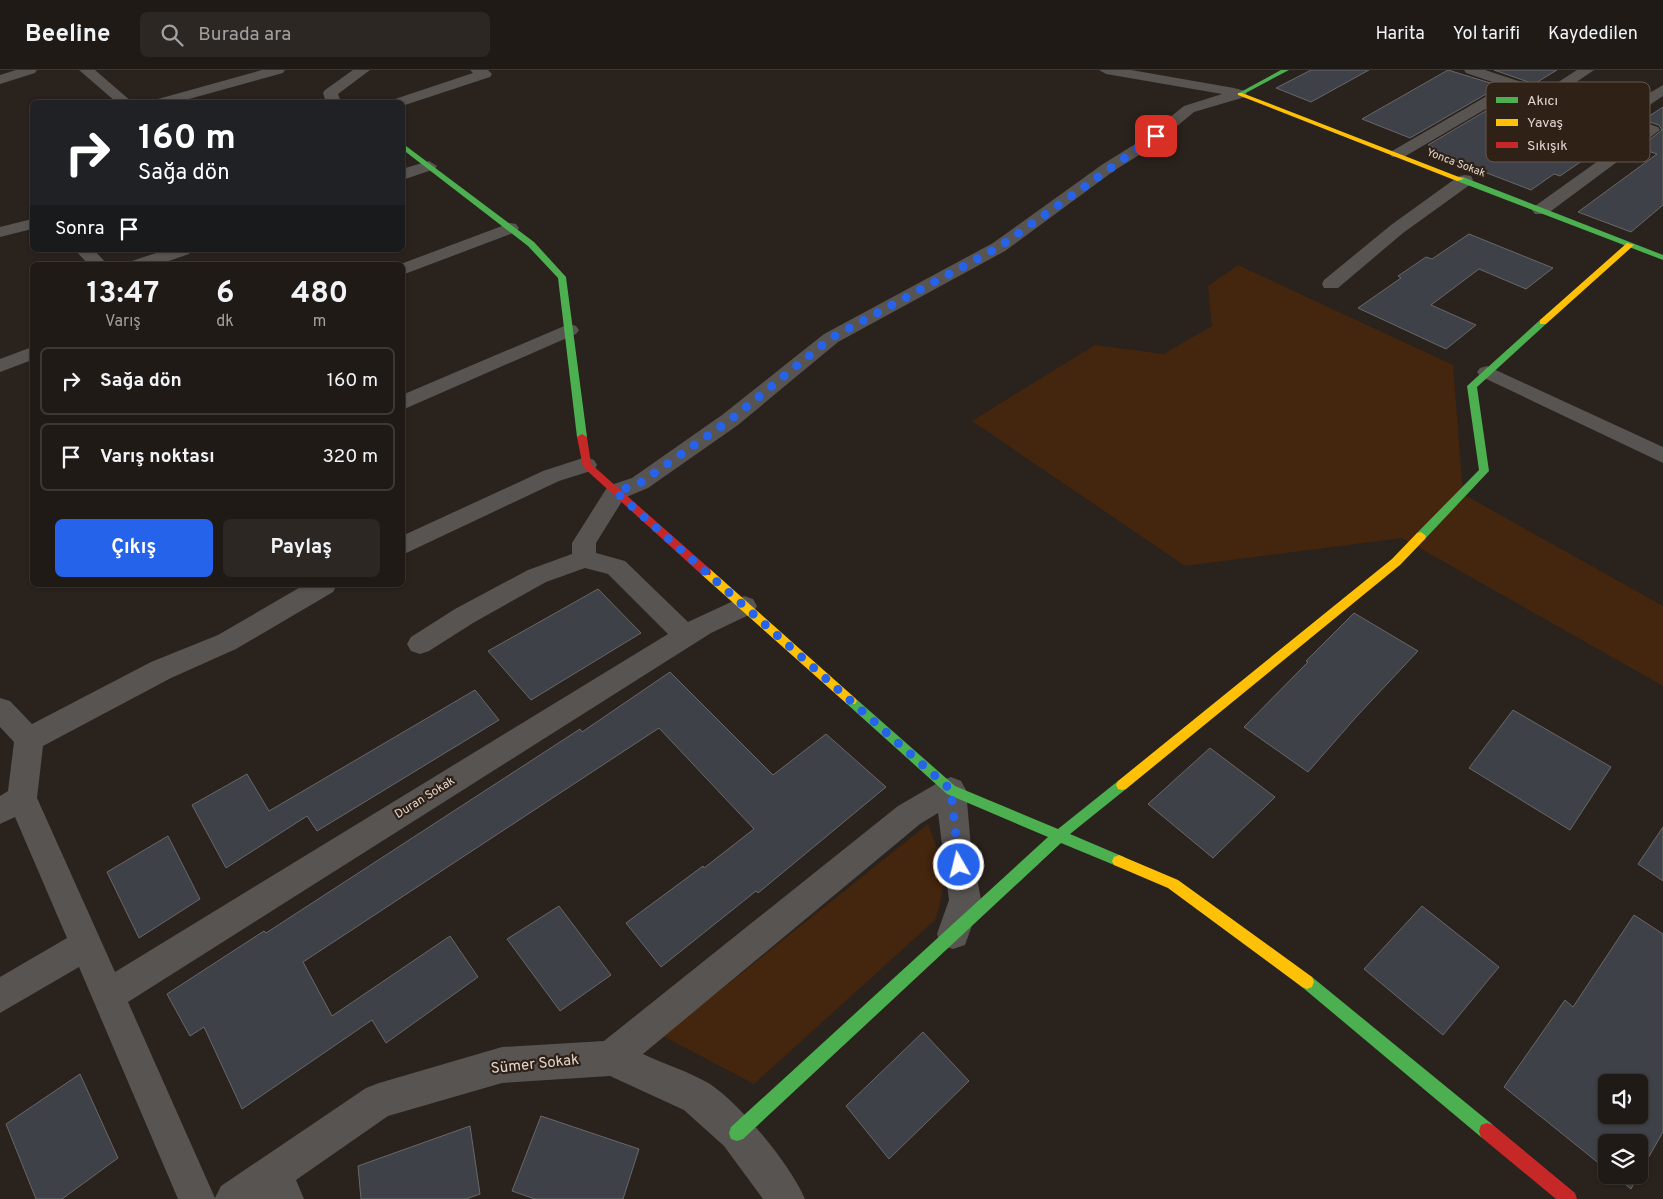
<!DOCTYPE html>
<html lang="tr">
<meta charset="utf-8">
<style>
:root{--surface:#201a16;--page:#2d2723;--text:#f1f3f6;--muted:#a2a1a1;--line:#3d3835;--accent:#2563eb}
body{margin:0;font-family:Overpass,sans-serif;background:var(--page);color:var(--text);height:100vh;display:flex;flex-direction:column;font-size:19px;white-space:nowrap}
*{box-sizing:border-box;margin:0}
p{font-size:16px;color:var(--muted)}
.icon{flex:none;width:28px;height:28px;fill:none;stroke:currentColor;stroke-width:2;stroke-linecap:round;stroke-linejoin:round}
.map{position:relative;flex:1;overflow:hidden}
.sheet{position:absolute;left:30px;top:192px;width:375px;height:325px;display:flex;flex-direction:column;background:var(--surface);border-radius:8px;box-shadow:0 1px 4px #0004,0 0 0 1px var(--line)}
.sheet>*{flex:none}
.banner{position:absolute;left:30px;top:30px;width:375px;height:152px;border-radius:8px;box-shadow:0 1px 4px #0004,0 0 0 1px var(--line);background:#202124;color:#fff;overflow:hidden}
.fabs{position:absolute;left:1598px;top:1004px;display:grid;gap:10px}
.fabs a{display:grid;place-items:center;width:50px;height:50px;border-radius:8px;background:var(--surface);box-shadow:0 1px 4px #0004,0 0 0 1px var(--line);font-size:25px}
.pin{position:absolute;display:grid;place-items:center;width:42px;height:42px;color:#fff;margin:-21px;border-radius:10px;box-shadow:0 2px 8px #0006}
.me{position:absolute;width:55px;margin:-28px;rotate:352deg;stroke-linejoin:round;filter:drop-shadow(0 0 4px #0008)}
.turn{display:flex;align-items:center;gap:18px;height:105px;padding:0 25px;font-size:22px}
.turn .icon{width:65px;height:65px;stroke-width:2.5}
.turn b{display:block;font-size:35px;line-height:42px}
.then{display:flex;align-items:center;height:48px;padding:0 25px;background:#0003;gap:10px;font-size:19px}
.eta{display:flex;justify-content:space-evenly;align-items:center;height:85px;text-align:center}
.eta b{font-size:30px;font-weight:700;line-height:35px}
.primary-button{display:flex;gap:10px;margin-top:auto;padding:10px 25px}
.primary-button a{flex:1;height:58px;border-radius:8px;background:var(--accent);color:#fff;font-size:20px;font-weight:700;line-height:58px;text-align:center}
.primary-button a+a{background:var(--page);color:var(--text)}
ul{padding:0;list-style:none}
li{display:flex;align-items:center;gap:15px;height:68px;margin:0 10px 8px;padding:0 15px;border:2px solid var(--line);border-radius:8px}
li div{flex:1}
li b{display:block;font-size:19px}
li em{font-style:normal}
header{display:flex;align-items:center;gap:30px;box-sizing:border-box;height:70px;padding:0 25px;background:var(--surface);border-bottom:1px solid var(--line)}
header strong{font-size:24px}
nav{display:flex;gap:28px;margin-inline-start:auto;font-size:18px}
.search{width:350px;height:45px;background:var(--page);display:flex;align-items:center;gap:12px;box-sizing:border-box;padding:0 18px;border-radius:8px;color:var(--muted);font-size:19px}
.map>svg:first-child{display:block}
</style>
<header>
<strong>Beeline</strong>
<div class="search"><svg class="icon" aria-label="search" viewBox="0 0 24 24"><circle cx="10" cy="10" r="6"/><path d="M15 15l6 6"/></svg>Burada ara</div>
<nav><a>Harita</a><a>Yol tarifi</a><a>Kaydedilen</a></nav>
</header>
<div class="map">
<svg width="1663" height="1129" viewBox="0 0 1663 1129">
<rect width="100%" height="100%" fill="#2a221d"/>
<path fill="#44250d" d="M1238,195L1453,295L1463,424L1663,536V616L1402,468L1185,496L972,351L1095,275L1163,284L1212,256L1208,216Z
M928,754C943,792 949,810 935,850L754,1014L663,966Z"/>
<path fill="#3e4148" stroke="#696768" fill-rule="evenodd" d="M1311,0H1369L1311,32L1276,18Z
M1448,0L1500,16L1410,68L1362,49Z
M1494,0H1557L1534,14Z
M1518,22L1520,23L1516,26L1624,62L1622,64L1629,59L1636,62L1622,72L1614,69L1560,106L1554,104L1531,120L1430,81L1435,78L1428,75Z
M1663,37V135L1631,162L1578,142L1657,84L1639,78L1662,60L1659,55L1643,50Z
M1469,164L1553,198L1526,219L1479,199L1431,235L1476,255L1446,279L1358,238L1401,208L1398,206L1426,187L1432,189Z
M598,519L641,563L531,630L488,581Z
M1354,543L1418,581L1357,646L1308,702L1244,657L1308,592L1306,591Z
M670,602L773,705L826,664L886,717L758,823L756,821L661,897L626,853L703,796L704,798L754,759L659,658L303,892L332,946L450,866L478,907L386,973L372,950L242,1039L204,957L190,966L167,924L264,861L266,863L580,659L582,662Z
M475,620L499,650L317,761L307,746L226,798L192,735L247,704L269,741Z
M1513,640L1611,697L1570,760L1469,698Z
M1210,678L1275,727L1213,788L1148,734Z
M1663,757V811L1638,794Z
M168,766L200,829L139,868L107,802Z
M559,836L611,905L560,941L507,869Z
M1422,836L1499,897L1443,965L1364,899Z
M1634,845L1663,864V1062L1639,1104V1072H1606V1099L1504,1017L1565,930L1573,937ZM1606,1012H1639V1045H1606Z
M923,962L969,1011L889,1089L846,1036Z
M80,1004L118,1088L62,1129H36L6,1054Z
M541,1046L639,1079L623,1129H535L512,1121Z
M470,1056L480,1124L466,1129H361L358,1096Z
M1614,1105H1638L1631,1119Z"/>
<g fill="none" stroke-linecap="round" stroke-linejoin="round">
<path fill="#585452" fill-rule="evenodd" d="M16,0H37L35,3L0,14V5Z
M79,0H95L132,32H116Z
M262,0H285L283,3L178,32H155L158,29Z
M353,0H370L338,24L341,32H326L323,23L325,20Z
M470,0H488L492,4L490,7L405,35L402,36V32H392L395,29L473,3Z
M1099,0H1131L1234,18L1245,21L1247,24L1245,27L1194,42L1152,77L1115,100L1005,181L838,272L738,355L648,418L624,428L596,473V483L625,491L688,552L744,526L753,529L757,536L753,543L711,563L128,932L215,1128L221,1116L366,1018L379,1013L502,977L604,971L898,736L941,711L951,707L961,711L966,720L971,777L981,830L965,875L953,879L941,875L937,864L949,830L938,743L920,754L643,984C664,994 690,1002 710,1014C741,1035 791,1095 805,1129H763L724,1076L684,1040L610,1006L502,1013L388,1046L296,1110L304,1129H178L79,897L0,943V907L67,868L15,747L0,754V726L8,721L14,672L0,657V628L10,631L32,654L151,592L218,565L304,515H337L333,522L236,579L171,608L43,676L37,728L115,902L668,564L608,504L585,498L546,512L473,553L429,581L420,584L411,581L407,574L411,567L455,539L528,500L572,484V473L608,416L632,408L722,345L824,264L993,173L1103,94L1140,71L1184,36L1222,24L1106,4Z
M1464,0H1485L1546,20L1577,0H1594L1559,24L1616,43L1663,15V26L1630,48L1658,57L1660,60L1547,144H1535L1532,140L1535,136L1640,61L1518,20L1404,87H1392L1390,84L1392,81L1504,16L1466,3Z
M429,91L437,96L435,99L402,110V99Z
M1465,105L1471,106L1473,110L1471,114L1403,163L1338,218H1324L1322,214L1324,210L1391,155L1459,106Z
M32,149V159L0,167V157Z
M510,153L516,154L519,158L516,162L402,205V195H398Z
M75,180H94L108,195H89Z
M165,180H192L189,184L157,195H130L132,191Z
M569,254L576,256L579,260L576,264L402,340V325Z
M32,277V290L0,302V289Z
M1487,296L1663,377V393L1480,306L1477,302L1480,298Z
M586,387L594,390L597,395L594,400L559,411L402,485V466L543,401Z"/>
<path fill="#4caf50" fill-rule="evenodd" d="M1281,0H1289L1242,25L1237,24Z
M402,73L534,172L566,207L587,367L585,369L582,370L577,367L558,208L528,176L402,79Z
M1457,107H1463L1663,185V190L1457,111Z
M1543,249L1546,250V254L1477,317L1489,401L1425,469H1417L1416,466L1417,463L1479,400L1467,316L1540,250Z
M851,626L855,628L955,716L1058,759L1118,711L1122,710L1126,711L1128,715L1126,719L1070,764L1124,787L1126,791L1124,795L1119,797L1061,773L743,1069L737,1071L731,1069L729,1063L731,1057L1048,767L947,724L847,634L845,631L847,628Z
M1307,905L1312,907L1493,1055L1495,1061L1493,1067L1487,1069L1481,1067L1302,917L1300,912L1302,907Z"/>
<path fill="#ffc107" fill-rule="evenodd" d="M1238,23H1242L1464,109L1457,111L1238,25Z
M1627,173L1634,175L1546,254H1540V250Z
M1421,462L1426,466L1425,469L1400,495L1126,719L1122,720L1118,719L1116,715L1118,711L1392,489L1417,463Z
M706,498L710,499L855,628L857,631L855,634H847L702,505L701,502Z
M1119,785L1178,810L1312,907L1314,912L1312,917L1307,919L1302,917L1168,818L1114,795L1112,791L1114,787Z"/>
<path fill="#c62828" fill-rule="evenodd" d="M582,364L587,367L591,394L710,499L711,502L710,505H702L583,397L577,367Z
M1487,1053L1493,1055L1575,1123L1577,1129H1556L1481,1067L1479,1061L1481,1055Z"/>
</g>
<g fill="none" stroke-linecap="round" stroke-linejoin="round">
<path stroke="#2563eb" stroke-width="9" stroke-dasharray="0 16.2" d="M959,795L951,720L616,422L640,413L730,350L831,268L999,177L1156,66"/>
</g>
<g text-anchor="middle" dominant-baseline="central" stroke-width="4.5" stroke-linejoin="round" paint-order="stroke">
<g font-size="11" fill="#e1d7d0" stroke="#302117">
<text transform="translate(1456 93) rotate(21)">Yonca Sokak</text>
</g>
<g font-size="12" fill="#e1d7d0" stroke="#302117">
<text transform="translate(425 728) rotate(-32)">Duran Sokak</text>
</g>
<g font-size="15" fill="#e1d7d0" stroke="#302117">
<text transform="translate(535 995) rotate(-6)">Sümer Sokak</text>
</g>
</g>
<rect x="1486" y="12" width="164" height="80" rx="8" fill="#302117" stroke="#65584e" stroke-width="1"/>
<rect x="1496" y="27" width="22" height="6" fill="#4caf50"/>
<rect x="1496" y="49" width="22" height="7" fill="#ffc107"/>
<rect x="1496" y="72" width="22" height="6" fill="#c62828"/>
<g font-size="14" fill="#e1d7d0">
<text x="1527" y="35">Akıcı</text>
<text x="1527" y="57">Yavaş</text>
<text x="1527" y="80">Sıkışık</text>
</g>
</svg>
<div class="fabs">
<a><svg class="icon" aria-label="sound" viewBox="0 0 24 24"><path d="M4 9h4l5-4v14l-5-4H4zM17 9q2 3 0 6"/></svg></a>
<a><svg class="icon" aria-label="layers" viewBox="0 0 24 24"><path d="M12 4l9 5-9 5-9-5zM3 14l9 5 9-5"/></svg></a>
</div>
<div class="pin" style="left:1156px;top:66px;background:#d93025"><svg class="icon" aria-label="arrive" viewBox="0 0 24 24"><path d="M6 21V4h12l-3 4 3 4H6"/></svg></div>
<svg class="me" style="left:959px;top:795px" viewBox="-20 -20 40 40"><circle r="17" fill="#2563eb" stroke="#fff" stroke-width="3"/><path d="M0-11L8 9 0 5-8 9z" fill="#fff"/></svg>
<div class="banner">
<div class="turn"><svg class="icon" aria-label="right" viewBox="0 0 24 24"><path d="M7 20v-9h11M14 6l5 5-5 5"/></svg><div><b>160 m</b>Sağa dön</div></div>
<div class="then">Sonra<svg class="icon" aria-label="arrive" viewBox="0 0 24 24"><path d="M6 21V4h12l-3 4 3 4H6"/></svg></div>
</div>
<section class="sheet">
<div class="eta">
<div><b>13:47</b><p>Varış</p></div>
<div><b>6</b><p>dk</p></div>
<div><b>480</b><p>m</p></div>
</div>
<ul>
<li><svg class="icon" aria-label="right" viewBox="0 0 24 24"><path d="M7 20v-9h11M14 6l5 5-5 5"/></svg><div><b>Sağa dön</b></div><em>160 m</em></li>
<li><svg class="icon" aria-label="arrive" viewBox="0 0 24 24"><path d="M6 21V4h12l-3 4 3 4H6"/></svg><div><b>Varış noktası</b></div><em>320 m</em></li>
</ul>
<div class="primary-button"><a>Çıkış</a><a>Paylaş</a></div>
</section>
</div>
